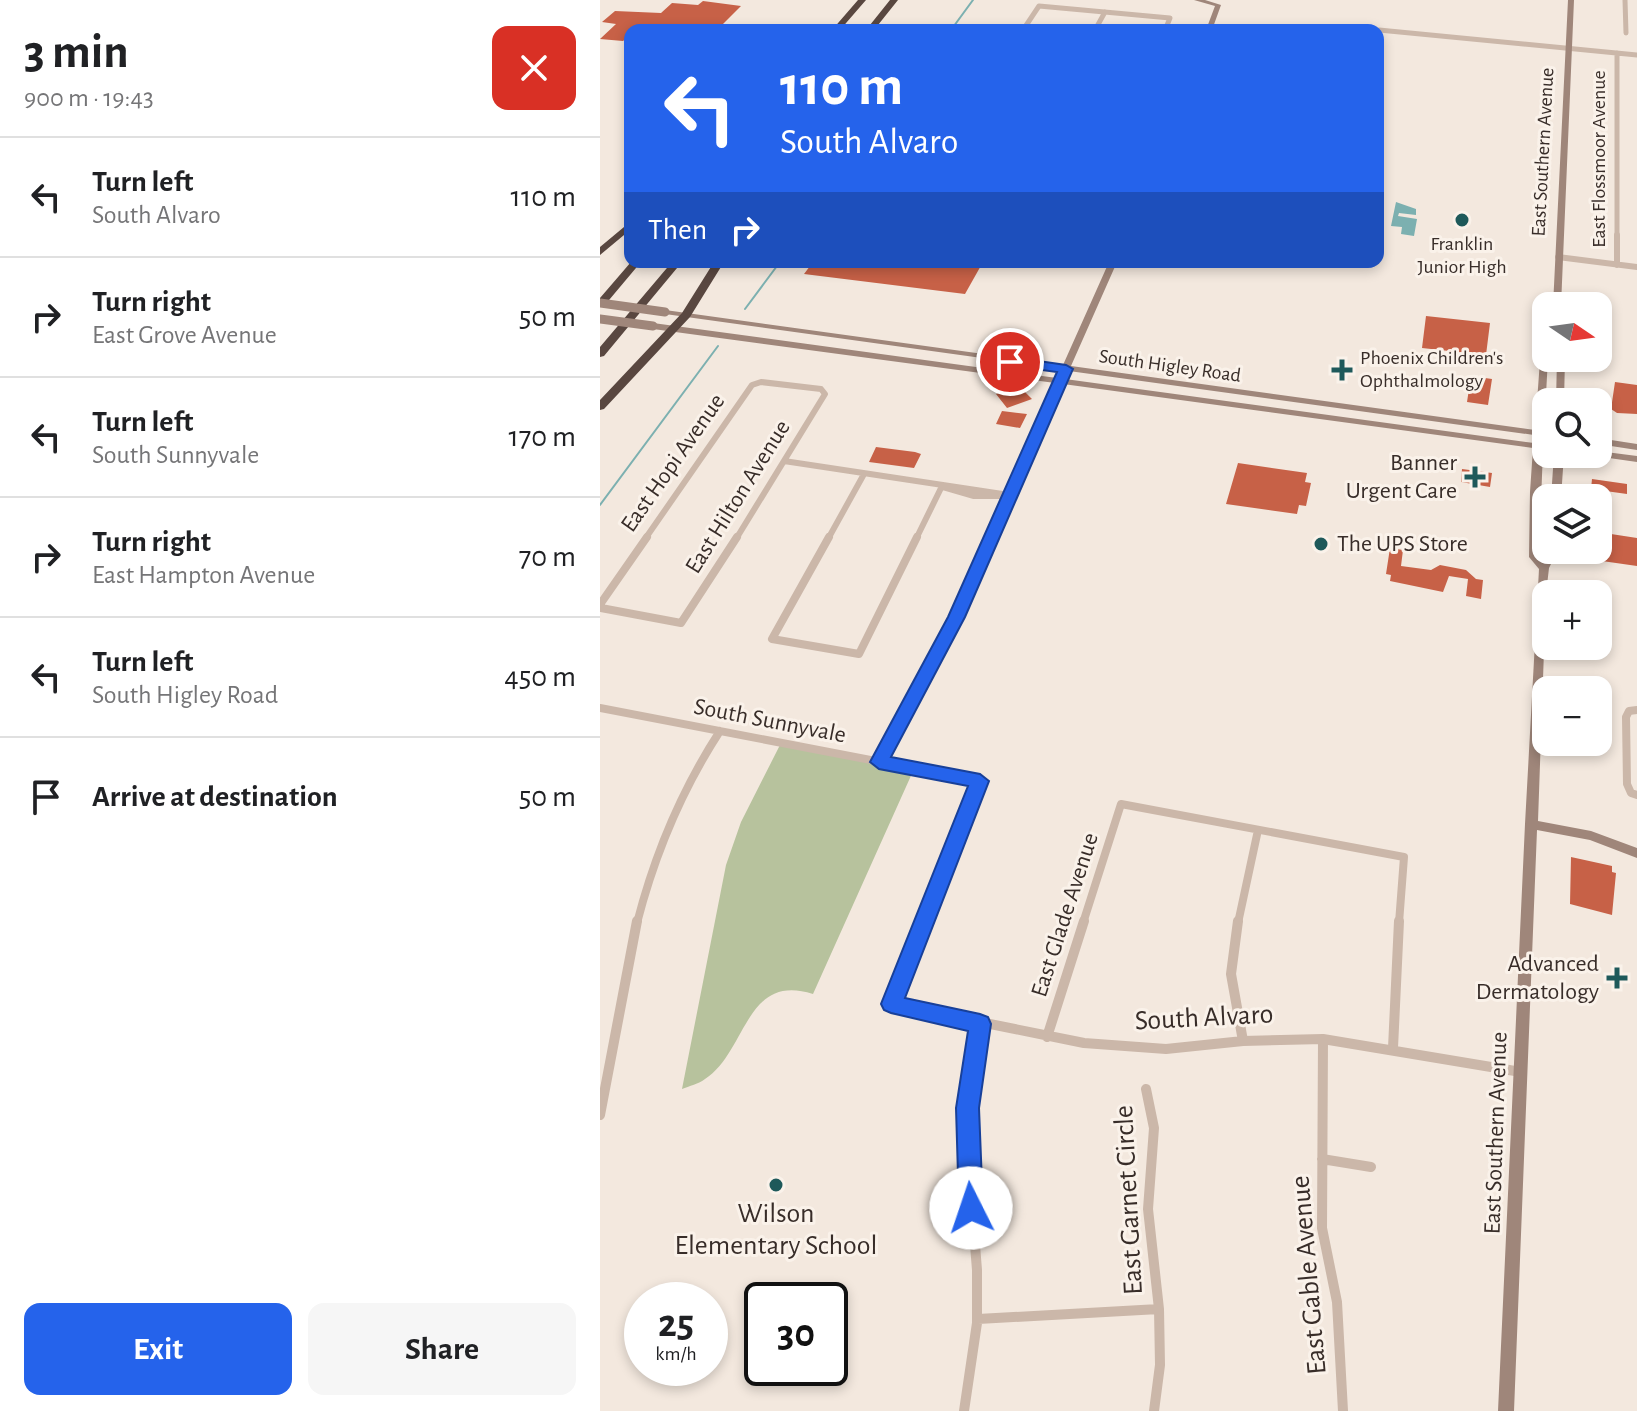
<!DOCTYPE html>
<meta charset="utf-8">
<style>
:root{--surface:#fff;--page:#f6f6f6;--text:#202124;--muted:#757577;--line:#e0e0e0;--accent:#2563eb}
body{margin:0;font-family:"Alegreya Sans",sans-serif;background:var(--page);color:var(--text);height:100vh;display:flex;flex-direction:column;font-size:30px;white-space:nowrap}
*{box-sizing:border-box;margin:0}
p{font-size:26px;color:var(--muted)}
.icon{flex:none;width:44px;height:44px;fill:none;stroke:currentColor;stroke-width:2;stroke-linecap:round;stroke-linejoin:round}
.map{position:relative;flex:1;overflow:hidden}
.sheet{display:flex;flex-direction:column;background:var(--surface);width:600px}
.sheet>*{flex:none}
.hud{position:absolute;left:24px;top:24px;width:760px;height:244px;border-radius:16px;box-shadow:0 4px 12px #0003;background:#2563eb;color:#fff;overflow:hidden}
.needle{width:52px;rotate:103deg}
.fabs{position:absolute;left:932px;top:292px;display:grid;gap:16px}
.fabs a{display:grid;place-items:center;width:80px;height:80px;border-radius:16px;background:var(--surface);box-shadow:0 4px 12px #0003;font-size:40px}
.speed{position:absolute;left:24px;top:1282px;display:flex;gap:16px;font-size:40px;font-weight:700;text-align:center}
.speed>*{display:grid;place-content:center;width:104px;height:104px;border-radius:50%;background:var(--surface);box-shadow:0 4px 12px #0003;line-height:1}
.speed small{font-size:20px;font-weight:400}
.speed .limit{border:4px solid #111;border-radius:12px;background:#fff;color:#111}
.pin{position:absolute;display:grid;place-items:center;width:68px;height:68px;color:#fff;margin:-34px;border:4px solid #fff;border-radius:50%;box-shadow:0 2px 8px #0007}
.me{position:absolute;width:88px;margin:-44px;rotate:356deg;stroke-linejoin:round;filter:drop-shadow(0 0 6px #0008)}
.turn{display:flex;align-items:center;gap:28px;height:168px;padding:0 24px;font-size:36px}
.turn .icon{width:104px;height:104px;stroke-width:2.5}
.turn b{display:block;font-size:56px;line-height:68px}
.then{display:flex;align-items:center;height:76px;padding:0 24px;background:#0003;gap:16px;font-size:30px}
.round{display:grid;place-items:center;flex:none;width:84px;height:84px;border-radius:16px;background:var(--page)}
.overview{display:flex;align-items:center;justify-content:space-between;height:136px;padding:0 24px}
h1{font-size:48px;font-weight:700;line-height:60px}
.primary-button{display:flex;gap:16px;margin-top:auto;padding:16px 24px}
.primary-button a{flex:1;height:92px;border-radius:16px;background:var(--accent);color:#fff;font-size:32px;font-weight:700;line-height:92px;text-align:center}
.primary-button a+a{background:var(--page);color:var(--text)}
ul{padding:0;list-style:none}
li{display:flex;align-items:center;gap:24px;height:120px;padding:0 24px;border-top:2px solid var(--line)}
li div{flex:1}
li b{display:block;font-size:30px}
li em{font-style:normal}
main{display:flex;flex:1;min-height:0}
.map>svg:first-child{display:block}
</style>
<main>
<section class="sheet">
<div class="overview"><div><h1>3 min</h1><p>900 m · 19:43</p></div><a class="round" style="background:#d93025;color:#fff"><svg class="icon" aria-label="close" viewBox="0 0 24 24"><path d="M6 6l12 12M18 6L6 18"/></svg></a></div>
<ul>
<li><svg class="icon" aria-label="left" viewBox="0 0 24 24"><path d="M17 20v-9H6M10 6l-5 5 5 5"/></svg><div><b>Turn left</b><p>South Alvaro</p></div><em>110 m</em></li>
<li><svg class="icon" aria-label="right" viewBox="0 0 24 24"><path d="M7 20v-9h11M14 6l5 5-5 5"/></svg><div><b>Turn right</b><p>East Grove Avenue</p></div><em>50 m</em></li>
<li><svg class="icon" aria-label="left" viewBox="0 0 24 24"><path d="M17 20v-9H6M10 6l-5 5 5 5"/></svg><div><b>Turn left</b><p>South Sunnyvale</p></div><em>170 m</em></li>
<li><svg class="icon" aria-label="right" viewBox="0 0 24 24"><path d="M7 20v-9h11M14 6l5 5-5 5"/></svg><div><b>Turn right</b><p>East Hampton Avenue</p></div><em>70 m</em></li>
<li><svg class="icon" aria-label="left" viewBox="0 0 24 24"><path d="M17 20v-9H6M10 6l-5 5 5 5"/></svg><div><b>Turn left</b><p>South Higley Road</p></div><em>450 m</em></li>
<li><svg class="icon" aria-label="arrive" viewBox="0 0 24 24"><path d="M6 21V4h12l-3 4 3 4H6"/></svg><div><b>Arrive at destination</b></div><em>50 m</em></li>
</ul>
<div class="primary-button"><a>Exit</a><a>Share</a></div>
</section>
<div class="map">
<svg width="1037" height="1411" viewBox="0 0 1037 1411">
<rect width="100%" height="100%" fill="#f3e8de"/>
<path fill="#b7c29d" d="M181,743L314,769L213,994C145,972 147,1052 105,1079C99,1084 89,1086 82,1089L126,865L141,822Z"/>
<path fill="#7cb0b0" d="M796,202L816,209V215L799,213L798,216L817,219L814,236L801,234L802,227L791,226Z"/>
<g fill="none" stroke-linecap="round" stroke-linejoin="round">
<path stroke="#7cb0b0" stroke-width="2" d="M351,30L373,0
M145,309L180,262
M0,505L118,346"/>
</g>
<path fill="#c76147" d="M103,1L141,6L117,30H30V35L23,41L0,39L16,24L2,22L15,11L61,13L72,3L98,5Z
M213,262H383L365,294L204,274Z
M826,316L890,323L886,355L822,348Z
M871,376L892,379L888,405L867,402Z
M1015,382L1037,385V414L1017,413L1011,409Z
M419,386L432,399L407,408L396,394Z
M402,411L427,414L420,428L396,424Z
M276,447L315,452L321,454L314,468L269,462Z
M638,463L707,473L705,482L711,483L706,506L699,505L697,514L626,504Z
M862,469L892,473L890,487L861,482Z
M992,479L1027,484V494L991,489Z
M998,532L1037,538V566L995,560Z
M790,548L803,550L801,566L831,570L840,565L866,570L876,579L883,580L881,599L866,596L868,579L849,576L843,592L790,581L791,575L786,574Z
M971,857L1012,866V872L1016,873L1012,915L970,904Z"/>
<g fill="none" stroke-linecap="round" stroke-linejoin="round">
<path stroke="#cbb7a9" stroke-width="5" d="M1025,0L1026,33
M423,30L439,6L570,18L565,30
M495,30L505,12
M779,30L1037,55
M1017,53V237"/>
<path stroke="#cbb7a9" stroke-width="6" d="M1017,235V265
M958,257L1037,267
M184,461L409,495
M343,487L374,496H407
M45,539L152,385L161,382L221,389L225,394L136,539
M228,539L264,474
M316,539L342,486"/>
<path stroke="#cbb7a9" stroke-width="8" d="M47,537L1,603V608L81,623L137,537
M229,537L172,639L259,654L317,537
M0,708L380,781L323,923
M1037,710L1029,711L1026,717L1027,784L1031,793L1037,795
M37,923C55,853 81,791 120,731
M483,923L521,804L804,857L799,923
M638,923L658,830"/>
<path stroke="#cbb7a9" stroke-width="10" d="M324,921L291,1004L484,1043L566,1049L643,1041L723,1039L921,1072
M638,921L631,974L643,1041
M447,1037L484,921
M723,1039L722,1228L737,1302L743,1411
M793,1048L799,921
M546,1089L554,1128L548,1209L559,1309L560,1365L554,1411
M0,1115L37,921
M722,1159L771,1167
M378,1319L559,1309
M364,1411L377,1323V1270L368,1158L370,1100L380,1024"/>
<path fill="#9f867a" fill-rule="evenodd" d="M594,0H605L621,5L612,30H606L615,6Z
M968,0H974L961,306H953Z
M509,262H517L471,366L935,430L942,332L946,329V358H948L944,431H946V437L943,436V444H946V450L943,449L939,556L943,560L948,550H958L949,568L946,594L938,821L991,831L1037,848V858L990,840L937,830L914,1411H898L925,824L939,569L929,557L930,492L933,448L463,384L361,617L285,762L283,765H275L273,762L351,617L455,383L53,329L49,326L53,323L457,378L461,369L65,314L61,312L65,310L463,365ZM469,371L934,435V443L465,379Z
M957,358H965L964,402H956Z
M998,438L1037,444V450L998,444Z
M998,451L1037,456V462L995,456L993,454H998Z
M954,454H964L961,498H951Z"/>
<path fill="#594740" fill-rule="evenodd" d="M258,0H266L240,30H232Z
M290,0H298L274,30H266Z
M30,222V230L0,255V247Z
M31,262H41L4,306L0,307V298Z
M72,262H82L4,356L0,357V347Z
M114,262H124L90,317L4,409L0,410V400L82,313Z"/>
<path stroke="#9f867a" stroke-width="9" d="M0,303L65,312
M0,319L53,326"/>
</g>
<path fill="#2563eb" stroke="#184099" stroke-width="2" d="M410,357L466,365L473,369L365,617L291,757L380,774L389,781L305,998L380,1014L388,1017L391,1024L379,1108L383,1208L379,1216L371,1220L362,1216L359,1208L356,1108L368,1031L291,1013L284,1010L281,1004L368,786L279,769L270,762L348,617L457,372L405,365V359Z"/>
<g fill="#1e595a" stroke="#faf2ea" stroke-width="3">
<circle cx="862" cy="220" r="8"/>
<path d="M738 358h8v8h8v8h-8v8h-8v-8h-8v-8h8z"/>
<path d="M871 465h8v8h8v8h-8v8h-8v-8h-8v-8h8z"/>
<circle cx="721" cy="544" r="8"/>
<path d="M1013 966h8v8h8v8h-8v8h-8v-8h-8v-8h8z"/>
<circle cx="176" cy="1185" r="8"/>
</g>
<g text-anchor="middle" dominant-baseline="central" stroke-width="6" stroke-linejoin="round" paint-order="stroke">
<g font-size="20" fill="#382d29" stroke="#faf2ea">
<text transform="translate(943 152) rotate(-87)">East Southern Avenue</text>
<text transform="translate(999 159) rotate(-90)">East Flossmoor Avenue</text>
<text transform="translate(570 366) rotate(8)">South Higley Road</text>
</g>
<g font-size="20" fill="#382d29" stroke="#faf2ea">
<text x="862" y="244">Franklin<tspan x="862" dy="23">Junior High</tspan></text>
<text x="760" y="358" text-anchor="start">Phoenix Children's<tspan x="760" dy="23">Ophthalmology</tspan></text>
</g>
<g font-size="24" fill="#382d29" stroke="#faf2ea">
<text transform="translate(73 463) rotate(-55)">East Hopi Avenue</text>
<text transform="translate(138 497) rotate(-58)">East Hilton Avenue</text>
<text transform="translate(170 721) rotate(11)">South Sunnyvale</text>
<text transform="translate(465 915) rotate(-72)">East Glade Avenue</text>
<text transform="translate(896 1133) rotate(-88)">East Southern Avenue</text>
</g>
<g font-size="24" fill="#382d29" stroke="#faf2ea" text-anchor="end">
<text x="857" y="463">Banner<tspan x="857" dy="28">Urgent Care</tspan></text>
<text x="737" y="544" text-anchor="start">The UPS Store</text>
<text x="999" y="964">Advanced<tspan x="999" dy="28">Dermatology</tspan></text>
</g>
<g font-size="28" fill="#382d29" stroke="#faf2ea">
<text transform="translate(604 1018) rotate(-3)">South Alvaro</text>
<text transform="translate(529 1200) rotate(-93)">East Garnet Circle</text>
<text transform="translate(709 1275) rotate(-95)">East Gable Avenue</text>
</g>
<g font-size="28" fill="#382d29" stroke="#faf2ea">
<text x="176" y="1214">Wilson<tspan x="176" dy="32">Elementary School</tspan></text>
</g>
</g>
</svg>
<div class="fabs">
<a><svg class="needle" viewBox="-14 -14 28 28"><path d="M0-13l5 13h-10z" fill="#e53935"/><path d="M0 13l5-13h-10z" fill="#757577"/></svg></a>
<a><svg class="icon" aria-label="search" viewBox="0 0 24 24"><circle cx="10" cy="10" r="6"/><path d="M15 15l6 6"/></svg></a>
<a><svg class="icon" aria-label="layers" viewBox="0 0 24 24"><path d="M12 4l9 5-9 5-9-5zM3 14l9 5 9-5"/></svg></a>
<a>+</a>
<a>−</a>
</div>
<div class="speed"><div>25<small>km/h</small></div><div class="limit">30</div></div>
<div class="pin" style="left:410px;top:362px;background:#d93025"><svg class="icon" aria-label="arrive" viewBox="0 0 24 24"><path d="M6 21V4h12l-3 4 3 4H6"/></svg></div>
<svg class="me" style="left:371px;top:1208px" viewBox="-20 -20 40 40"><circle r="19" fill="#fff"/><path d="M0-13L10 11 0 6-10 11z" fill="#2563eb"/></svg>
<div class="hud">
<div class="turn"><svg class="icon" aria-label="left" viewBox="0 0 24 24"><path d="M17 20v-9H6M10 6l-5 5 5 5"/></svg><div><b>110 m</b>South Alvaro</div></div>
<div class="then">Then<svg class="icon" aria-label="right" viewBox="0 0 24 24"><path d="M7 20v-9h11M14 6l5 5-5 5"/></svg></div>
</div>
</div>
</main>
